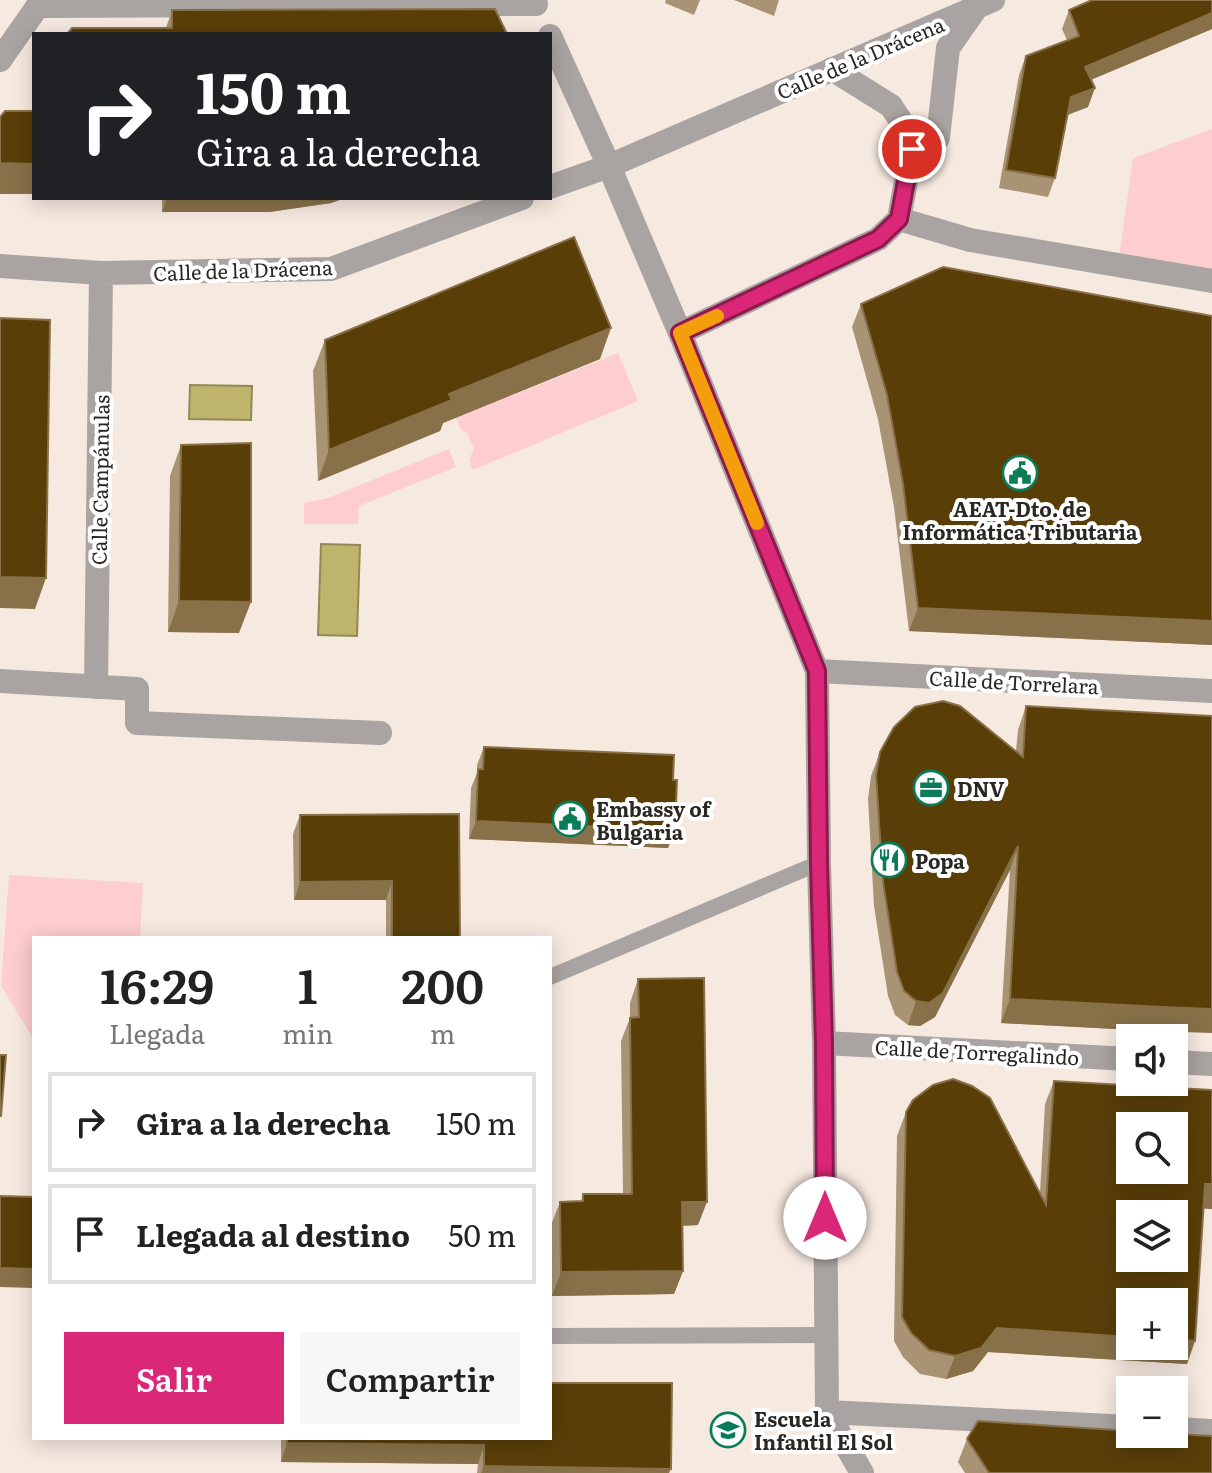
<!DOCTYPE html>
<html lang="es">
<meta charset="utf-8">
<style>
:root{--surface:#fff;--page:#f6f6f6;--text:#222;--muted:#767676;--line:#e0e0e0;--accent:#db2777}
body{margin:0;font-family:Literata,serif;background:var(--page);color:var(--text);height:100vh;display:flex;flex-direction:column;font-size:30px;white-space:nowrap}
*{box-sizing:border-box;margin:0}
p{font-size:26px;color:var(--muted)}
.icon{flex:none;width:44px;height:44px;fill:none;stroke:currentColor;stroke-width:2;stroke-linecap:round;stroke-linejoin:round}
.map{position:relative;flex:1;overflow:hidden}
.panel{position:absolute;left:32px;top:936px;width:520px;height:504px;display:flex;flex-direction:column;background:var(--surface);border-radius:0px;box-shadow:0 4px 20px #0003}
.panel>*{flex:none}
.hud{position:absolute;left:32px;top:32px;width:520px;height:168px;border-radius:0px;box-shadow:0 4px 20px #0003;background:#202124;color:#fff;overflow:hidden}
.fabs{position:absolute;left:1116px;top:1024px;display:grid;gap:16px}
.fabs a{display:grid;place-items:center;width:72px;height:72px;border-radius:0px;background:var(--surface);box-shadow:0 4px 20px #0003;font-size:40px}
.pin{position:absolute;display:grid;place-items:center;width:68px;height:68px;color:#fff;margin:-34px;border:4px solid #fff;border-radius:50%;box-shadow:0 2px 8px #0007}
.me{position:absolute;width:88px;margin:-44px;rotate:0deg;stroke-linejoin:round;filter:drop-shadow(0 0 6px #0008)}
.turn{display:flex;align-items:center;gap:28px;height:168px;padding:0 32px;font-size:36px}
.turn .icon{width:104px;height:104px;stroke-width:2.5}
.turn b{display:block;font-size:56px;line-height:68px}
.eta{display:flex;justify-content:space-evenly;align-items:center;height:136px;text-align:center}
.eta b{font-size:48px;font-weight:600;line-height:56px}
.action{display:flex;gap:16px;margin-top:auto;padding:16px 32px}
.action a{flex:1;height:92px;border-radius:0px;background:var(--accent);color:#fff;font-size:32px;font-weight:600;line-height:92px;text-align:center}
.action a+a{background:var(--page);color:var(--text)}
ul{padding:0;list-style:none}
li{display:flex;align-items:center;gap:24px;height:100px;margin:0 16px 12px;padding:0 16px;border:4px solid var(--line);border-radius:0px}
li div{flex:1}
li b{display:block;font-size:30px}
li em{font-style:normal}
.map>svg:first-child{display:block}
</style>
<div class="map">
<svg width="1212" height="1473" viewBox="0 0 1212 1473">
<rect width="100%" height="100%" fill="#f6e9e0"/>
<path fill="#fdcdcf" d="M1212,129V281L1118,265L1133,158Z
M618,353L638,401L473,470L469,460L474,448L467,433L461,430L456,418Z
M449,449L456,467L359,506L358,524H304V503L328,498Z
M9,875L143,883L140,938H34V1040L1,986Z"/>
<path fill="#bfb46c" stroke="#928956" stroke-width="2" d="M190,385L252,386L251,420L189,419Z
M321,544L360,545L357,636L318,635Z"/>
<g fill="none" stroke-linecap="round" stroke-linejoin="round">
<path stroke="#a9a3a1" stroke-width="16" d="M550,977L819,863
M550,1336L826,1335"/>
<path stroke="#a9a3a1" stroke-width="24" d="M38,6L536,4
M550,36L609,166L680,333L817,671L819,863L824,1043L827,1412L862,1473
M0,60L42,0
M912,149L938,138L948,48L976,8
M550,187L609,166L993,0
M899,219L970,240L1212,281
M0,266L101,273L331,269L522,198
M680,333L878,239L899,219L912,149L904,126L891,106L832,69
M817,671L1212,691
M0,681L137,689V723L380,733
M96,687L101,273
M824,1043L1130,1059
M1174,1062L1212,1064
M827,1412L1130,1427
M1174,1429L1212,1431"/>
</g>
<path fill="#a89474" d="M666,0H700L694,15L665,3Z
M734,0H779L774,16Z
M172,10L507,34L166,28Z
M1069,10L1212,29L1091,80L1088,107L1068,115L1055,178L1048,197L999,188L1019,75L1026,56L1067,40L1062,29Z
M162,198H345L331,203L269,212H162Z
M861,304L1212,316V645L909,631L894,507L878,419L852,327Z
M325,340L600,359L443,423L440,431L318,481L313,371Z
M181,445L239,633L168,632L170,476Z
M1026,706L1153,1031L1001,1023L1010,870L935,1017L920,1026L908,1025L895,1015L888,996L874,906L868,799L871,776L880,752L1016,751L1018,730Z
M484,747L673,780L675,830L668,848L469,839L471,788L477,773V765Z
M459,814L460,938H386V900H294L293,834L300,815Z
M638,979L698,1225L682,1226L683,1271L674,1294L552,1296L551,1225L560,1202L581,1201L583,1194H623L621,1041L630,1018V1003Z
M1054,1081L1212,1090V1209L1204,1208L1187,1364L988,1352L973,1371L946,1379L920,1374L903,1357L894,1341L897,1136L906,1112L1040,1192L1045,1104Z
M281,1438H550L669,1473H477L478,1464L281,1462Z
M967,1439L1212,1473H965L958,1462Z"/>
<path fill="#887149" d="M1212,13V29L1078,85L1085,67Z
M1095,88L1088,107L1064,116L1071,97Z
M0,163L34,164V194H0Z
M167,198H345L331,203L269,212H162Z
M611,328L600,359L443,423L440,431L318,481L329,450L449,394Z
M0,577L46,578L35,609L0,608Z
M179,601L251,602L239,633L168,632Z
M918,608L1212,621V645L909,631Z
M476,821L675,830L668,848L469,839Z
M1018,846L1010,870L935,1017L920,1026L908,1025L916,1001Z
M392,881L386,900H294L300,882Z
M1010,999L1212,1009V1033L1153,1031L1001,1023Z
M1205,1184H1212V1209L1196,1208Z
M682,1202H707L698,1225L674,1226Z
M0,1268L34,1269V1288L0,1287Z
M683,1271L674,1294L552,1296L561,1272Z
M997,1328L1130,1337V1346H1174V1339L1195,1341L1187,1364L988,1352L973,1371L946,1379L955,1356Z
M287,1443L484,1445L478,1464L281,1462Z
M484,1466L671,1469L669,1473H481Z"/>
<path fill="#593e08" stroke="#887149" stroke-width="2" fill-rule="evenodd" d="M1092,0H1212V13L1085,67L1095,88L1071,97L1055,178L1006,170L1026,56L1079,36L1069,10Z
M495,9L507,34H67L72,28H172V10Z
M5,111H34V164L0,163V117Z
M574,237L611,328L449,394L452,400L329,450L325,340Z
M943,267L1212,316V621L918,608L903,484L887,395L861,304Z
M0,318L50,320L46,578L0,577Z
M251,443V602L179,601L181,445Z
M943,701L960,706L1023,757L1026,706L1212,716V1009L1161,1007L1010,999L1018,846L943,993L929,1003L916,1001L904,991L897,972L883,882L876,775L880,752L894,727L915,707Z
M484,747L674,755L673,780H677L675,830L476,821L478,769H483Z
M459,814L460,938H392V881L300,882V815Z
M704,978L707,1202H682L683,1271L561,1272L560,1202L583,1201V1194H632L630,1018L639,1017L638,979Z
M0,1055H6L1,1116H0Z
M953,1079L972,1086L990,1098L1046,1205L1054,1081L1212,1090V1184H1205L1195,1341L1174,1339V1302H1130V1337L997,1328L981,1348L955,1356L929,1350L911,1333L902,1317L906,1112L913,1100L933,1085ZM1130,1126H1174V1170H1130ZM1130,1214H1174V1258H1130Z
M0,1196L34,1197V1269L0,1268Z
M550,1383H672L671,1469L484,1466V1445L287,1443V1438H550Z
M978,1421L1130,1431V1434H1174L1212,1436V1473H989L967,1439Z"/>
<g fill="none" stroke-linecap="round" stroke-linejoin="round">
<g stroke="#8e194d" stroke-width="20">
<path id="route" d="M825,1218L824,1043L819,863L817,671L680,333L878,239L899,219L912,149"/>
</g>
<use href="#route" stroke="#db2777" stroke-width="14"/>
<path stroke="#f59e0b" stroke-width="14" d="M717,316L680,333L757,523"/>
</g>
<defs>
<g id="civic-ring" transform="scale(1.8)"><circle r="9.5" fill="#fff" stroke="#0a7c58" stroke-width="1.5"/><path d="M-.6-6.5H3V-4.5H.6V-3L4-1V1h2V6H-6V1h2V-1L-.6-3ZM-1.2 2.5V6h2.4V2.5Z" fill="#0a7c58"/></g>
<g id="office-ring" transform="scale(1.8)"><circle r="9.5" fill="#fff" stroke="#0a7c58" stroke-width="1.5"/><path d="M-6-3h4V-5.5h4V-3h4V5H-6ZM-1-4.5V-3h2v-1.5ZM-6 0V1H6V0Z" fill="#0a7c58"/></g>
<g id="restaurant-ring" transform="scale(1.8)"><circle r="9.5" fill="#fff" stroke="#0a7c58" stroke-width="1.5"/><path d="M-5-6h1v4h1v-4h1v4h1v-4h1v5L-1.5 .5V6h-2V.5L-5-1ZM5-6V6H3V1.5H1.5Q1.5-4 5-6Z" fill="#0a7c58"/></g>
<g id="school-ring" transform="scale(1.8)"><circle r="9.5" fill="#fff" stroke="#0a7c58" stroke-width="1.5"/><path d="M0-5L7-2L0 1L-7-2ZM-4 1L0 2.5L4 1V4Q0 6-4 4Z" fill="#0a7c58"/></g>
</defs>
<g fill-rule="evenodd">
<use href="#civic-ring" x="1020" y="473"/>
<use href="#office-ring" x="931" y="788"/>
<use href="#civic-ring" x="570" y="819"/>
<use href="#restaurant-ring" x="889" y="860"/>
<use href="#school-ring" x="728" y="1430"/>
</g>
<g text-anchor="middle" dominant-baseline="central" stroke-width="8" stroke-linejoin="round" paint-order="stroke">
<g font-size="20" fill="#2a2622" stroke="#fff">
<text transform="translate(860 57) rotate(-23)">Calle de la Drácena</text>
<text transform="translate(243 269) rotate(-2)">Calle de la Drácena</text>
<text transform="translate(99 480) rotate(-89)">Calle Campánulas</text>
<text transform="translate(1014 681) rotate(3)">Calle de Torrelara</text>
<text transform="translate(977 1051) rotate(3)">Calle de Torregalindo</text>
</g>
<g font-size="20" font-weight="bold" fill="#2a2622" stroke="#fff" text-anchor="start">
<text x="1020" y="508" text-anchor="middle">AEAT-Dto. de<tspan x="1020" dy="23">Informática Tributaria</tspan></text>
<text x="957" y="788">DNV</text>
<text x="596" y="808">Embassy of<tspan x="596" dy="23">Bulgaria</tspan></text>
<text x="915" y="860">Popa</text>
<text x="754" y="1418">Escuela<tspan x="754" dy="23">Infantil El Sol</tspan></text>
</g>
</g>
</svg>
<div class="fabs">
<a><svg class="icon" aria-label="sound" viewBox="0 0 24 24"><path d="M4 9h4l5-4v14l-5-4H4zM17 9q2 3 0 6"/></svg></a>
<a><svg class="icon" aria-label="search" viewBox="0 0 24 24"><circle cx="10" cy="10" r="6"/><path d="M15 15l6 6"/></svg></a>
<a><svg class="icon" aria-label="layers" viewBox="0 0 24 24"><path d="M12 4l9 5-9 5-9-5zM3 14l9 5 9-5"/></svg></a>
<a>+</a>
<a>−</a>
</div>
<div class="pin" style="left:912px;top:149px;background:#d93025"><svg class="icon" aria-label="arrive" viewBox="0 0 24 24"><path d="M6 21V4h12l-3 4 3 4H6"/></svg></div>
<svg class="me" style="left:825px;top:1218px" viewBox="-20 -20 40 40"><circle r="19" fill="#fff"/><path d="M0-13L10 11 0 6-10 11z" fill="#db2777"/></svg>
<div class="hud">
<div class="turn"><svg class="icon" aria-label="right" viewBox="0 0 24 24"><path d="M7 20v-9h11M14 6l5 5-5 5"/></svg><div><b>150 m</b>Gira a la derecha</div></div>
</div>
<section class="panel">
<div class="eta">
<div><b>16:29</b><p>Llegada</p></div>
<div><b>1</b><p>min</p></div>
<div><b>200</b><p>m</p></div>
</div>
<ul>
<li><svg class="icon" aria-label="right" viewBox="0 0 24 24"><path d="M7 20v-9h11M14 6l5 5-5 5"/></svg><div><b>Gira a la derecha</b></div><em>150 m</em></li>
<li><svg class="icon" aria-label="arrive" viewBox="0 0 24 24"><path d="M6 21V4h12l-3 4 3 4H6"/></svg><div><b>Llegada al destino</b></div><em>50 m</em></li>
</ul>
<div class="action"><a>Salir</a><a>Compartir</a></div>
</section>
</div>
